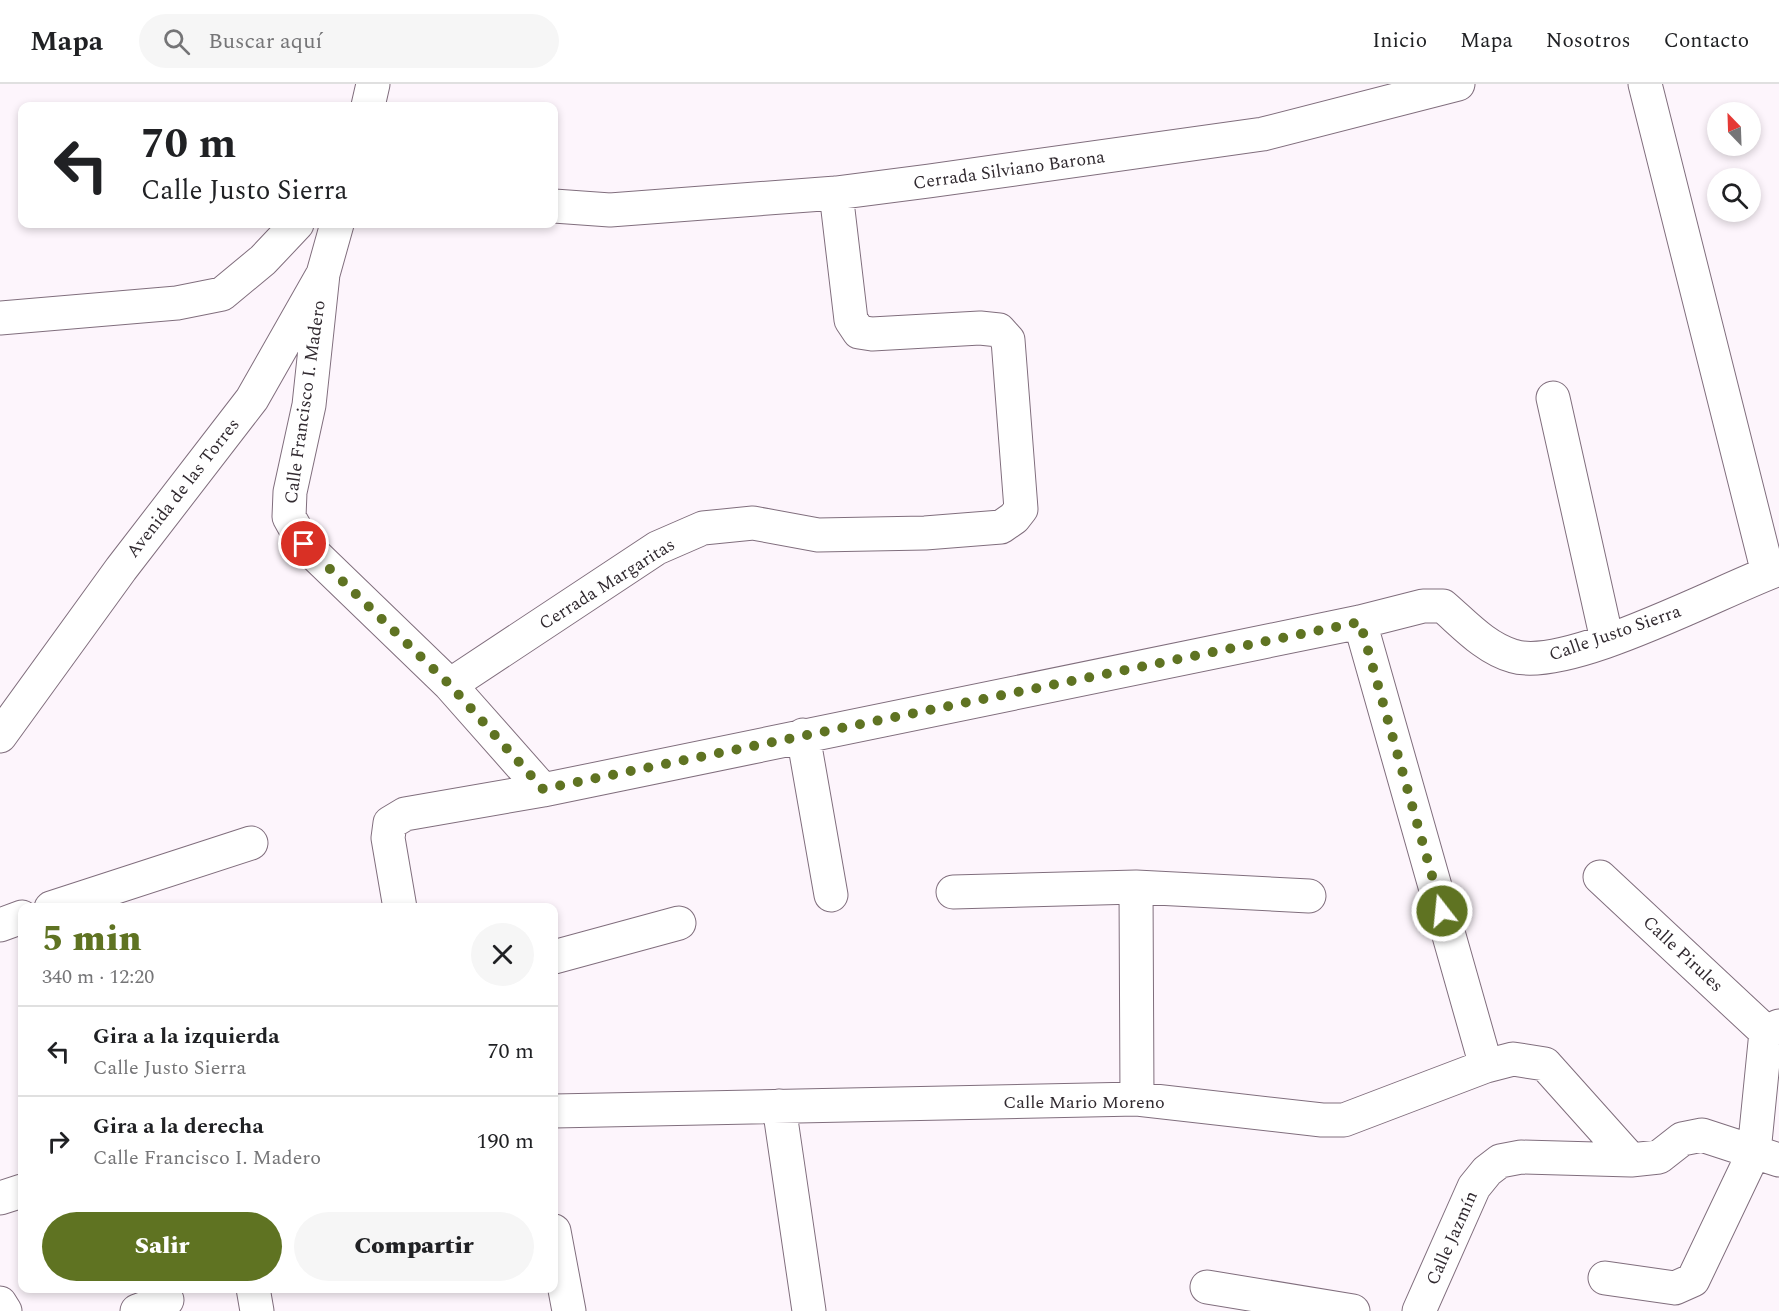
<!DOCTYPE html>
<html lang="es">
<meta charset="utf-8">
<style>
:root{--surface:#fff;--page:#f6f6f6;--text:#202124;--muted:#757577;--line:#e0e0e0;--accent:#5f7322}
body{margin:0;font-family:Spectral,serif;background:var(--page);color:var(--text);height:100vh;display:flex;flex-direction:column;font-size:22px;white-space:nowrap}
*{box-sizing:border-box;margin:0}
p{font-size:20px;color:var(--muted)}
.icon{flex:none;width:33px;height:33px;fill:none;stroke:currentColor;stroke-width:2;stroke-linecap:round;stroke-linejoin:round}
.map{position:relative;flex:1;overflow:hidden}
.sheet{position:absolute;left:18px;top:819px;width:540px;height:390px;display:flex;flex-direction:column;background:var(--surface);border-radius:12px;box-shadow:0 3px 9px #0003}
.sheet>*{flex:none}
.hud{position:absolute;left:18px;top:18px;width:540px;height:126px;border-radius:12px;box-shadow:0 3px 9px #0003;background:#fff;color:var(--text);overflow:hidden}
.needle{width:39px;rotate:337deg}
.controls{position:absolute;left:1707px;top:18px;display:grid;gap:12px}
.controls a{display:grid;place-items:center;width:54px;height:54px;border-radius:50%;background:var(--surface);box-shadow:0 3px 9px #0003;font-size:30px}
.pin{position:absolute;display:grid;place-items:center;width:51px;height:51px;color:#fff;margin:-26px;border:3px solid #fff;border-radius:50%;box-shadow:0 2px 6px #0007}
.me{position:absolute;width:66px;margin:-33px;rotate:344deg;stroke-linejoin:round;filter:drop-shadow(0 0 4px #0008)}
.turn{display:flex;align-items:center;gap:21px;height:126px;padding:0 24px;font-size:27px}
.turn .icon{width:78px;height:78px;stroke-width:2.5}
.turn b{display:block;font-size:42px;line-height:51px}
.round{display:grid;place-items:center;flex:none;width:63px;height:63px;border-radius:32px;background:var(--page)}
.head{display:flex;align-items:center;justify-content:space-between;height:102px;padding:0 24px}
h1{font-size:36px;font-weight:800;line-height:45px;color:var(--accent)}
.button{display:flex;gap:12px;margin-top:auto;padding:12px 24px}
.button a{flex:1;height:69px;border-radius:36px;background:var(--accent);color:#fff;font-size:24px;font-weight:800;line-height:69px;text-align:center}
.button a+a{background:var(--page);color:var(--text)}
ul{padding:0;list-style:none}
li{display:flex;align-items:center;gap:18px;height:90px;padding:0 24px;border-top:2px solid var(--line)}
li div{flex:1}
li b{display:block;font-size:22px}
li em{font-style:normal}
header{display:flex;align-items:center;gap:36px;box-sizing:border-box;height:84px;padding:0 30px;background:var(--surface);border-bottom:2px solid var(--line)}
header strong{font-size:28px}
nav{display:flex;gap:33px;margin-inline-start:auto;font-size:21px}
.search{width:420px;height:54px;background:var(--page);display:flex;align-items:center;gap:15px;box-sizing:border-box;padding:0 21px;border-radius:33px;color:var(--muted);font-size:22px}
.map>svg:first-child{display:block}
</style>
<header>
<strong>Mapa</strong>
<div class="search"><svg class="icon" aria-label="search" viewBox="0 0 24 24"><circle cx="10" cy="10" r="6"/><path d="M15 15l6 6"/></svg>Buscar aquí</div>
<nav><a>Inicio</a><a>Mapa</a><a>Nosotros</a><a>Contacto</a></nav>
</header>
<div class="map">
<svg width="1779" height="1227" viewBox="0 0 1779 1227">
<rect width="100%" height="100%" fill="#fdf5fc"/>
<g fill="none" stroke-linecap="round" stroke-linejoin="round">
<g stroke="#806e7d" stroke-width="35">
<path id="street" d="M1645,0L1768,489
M368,22L373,0
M554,122L610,126L836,109L929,97L1263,50L1458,0
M323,190L309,321L290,408L289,433L304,460L450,601L543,706
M0,234L177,219L222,210L263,176L297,140
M1553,314L1607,556
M1360,538L1486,982
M450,601L657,464L703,444L753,439L818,451L925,449L1001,443L1014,434L1021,425L1008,256L999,246L980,244L872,250L859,248L851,236L836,109
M803,651L831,811
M0,652L121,485L252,315L323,190L337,140
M1600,793L1766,948
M1136,803L1137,1015
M953,808L1136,803L1309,812
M51,824L251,759
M400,824L388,754L390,739L405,730L543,706L1360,538L1423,522H1443C1464,540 1485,564 1513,572C1567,589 1721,506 1779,485
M0,841L22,833
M554,873L679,839
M779,1022L809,1227
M554,1027L1137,1015L1322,1036H1344L1486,982L1513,975L1545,980L1631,1076
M0,1114L22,1107
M554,1147L569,1227
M1605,1194L1675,1204L1693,1196L1754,1068L1779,1076
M1207,1203L1353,1227
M253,1204L257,1227
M0,1219L5,1227
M137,1227L167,1216
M1419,1227L1474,1103L1487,1087L1500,1077L1521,1073L1631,1076L1659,1073L1682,1055L1702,1051L1754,1068L1766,948L1779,942"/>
</g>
<use href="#street" stroke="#fff" stroke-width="33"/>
</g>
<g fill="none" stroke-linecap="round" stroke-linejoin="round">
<path stroke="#5f7322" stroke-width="10" stroke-dasharray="0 18" d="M304,460L450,601L543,705L1360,538L1442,827"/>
</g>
<g text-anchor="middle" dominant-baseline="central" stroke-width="6" stroke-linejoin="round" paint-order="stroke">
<g font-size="18" fill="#312a30" stroke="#fff">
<text transform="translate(1009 86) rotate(-8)">Cerrada Silviano Barona</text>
<text transform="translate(305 318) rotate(-82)">Calle Francisco I. Madero</text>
<text transform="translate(183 404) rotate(-52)">Avenida de las Torres</text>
<text transform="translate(607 500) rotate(-32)">Cerrada Margaritas</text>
<text transform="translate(1615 549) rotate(-19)">Calle Justo Sierra</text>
<text transform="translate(1683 870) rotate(43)">Calle Pirules</text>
<text x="1084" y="1018">Calle Mario Moreno</text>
<text transform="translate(1452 1154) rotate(-66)">Calle Jazmín</text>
</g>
</g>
</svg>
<div class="controls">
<a><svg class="needle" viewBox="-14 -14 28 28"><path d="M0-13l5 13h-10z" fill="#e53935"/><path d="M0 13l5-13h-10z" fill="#757577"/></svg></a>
<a><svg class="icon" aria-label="search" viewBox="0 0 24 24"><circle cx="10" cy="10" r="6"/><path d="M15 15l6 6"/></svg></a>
</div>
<div class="pin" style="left:304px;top:460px;background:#d93025"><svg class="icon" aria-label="arrive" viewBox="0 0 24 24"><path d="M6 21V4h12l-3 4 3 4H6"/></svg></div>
<svg class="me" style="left:1442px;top:827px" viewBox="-20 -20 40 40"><circle r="17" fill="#5f7322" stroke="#fff" stroke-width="3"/><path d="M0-11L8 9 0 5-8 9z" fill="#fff"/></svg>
<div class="hud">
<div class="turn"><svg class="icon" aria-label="left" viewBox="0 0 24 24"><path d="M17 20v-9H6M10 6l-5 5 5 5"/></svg><div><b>70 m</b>Calle Justo Sierra</div></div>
</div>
<section class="sheet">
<div class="head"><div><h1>5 min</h1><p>340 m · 12:20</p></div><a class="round"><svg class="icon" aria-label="close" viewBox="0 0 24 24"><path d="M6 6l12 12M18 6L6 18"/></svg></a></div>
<ul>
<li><svg class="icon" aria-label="left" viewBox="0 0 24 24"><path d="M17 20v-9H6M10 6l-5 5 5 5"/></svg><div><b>Gira a la izquierda</b><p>Calle Justo Sierra</p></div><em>70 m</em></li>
<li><svg class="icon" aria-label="right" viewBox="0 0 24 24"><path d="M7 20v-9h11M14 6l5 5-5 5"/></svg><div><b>Gira a la derecha</b><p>Calle Francisco I. Madero</p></div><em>190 m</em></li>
</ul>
<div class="button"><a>Salir</a><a>Compartir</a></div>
</section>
</div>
